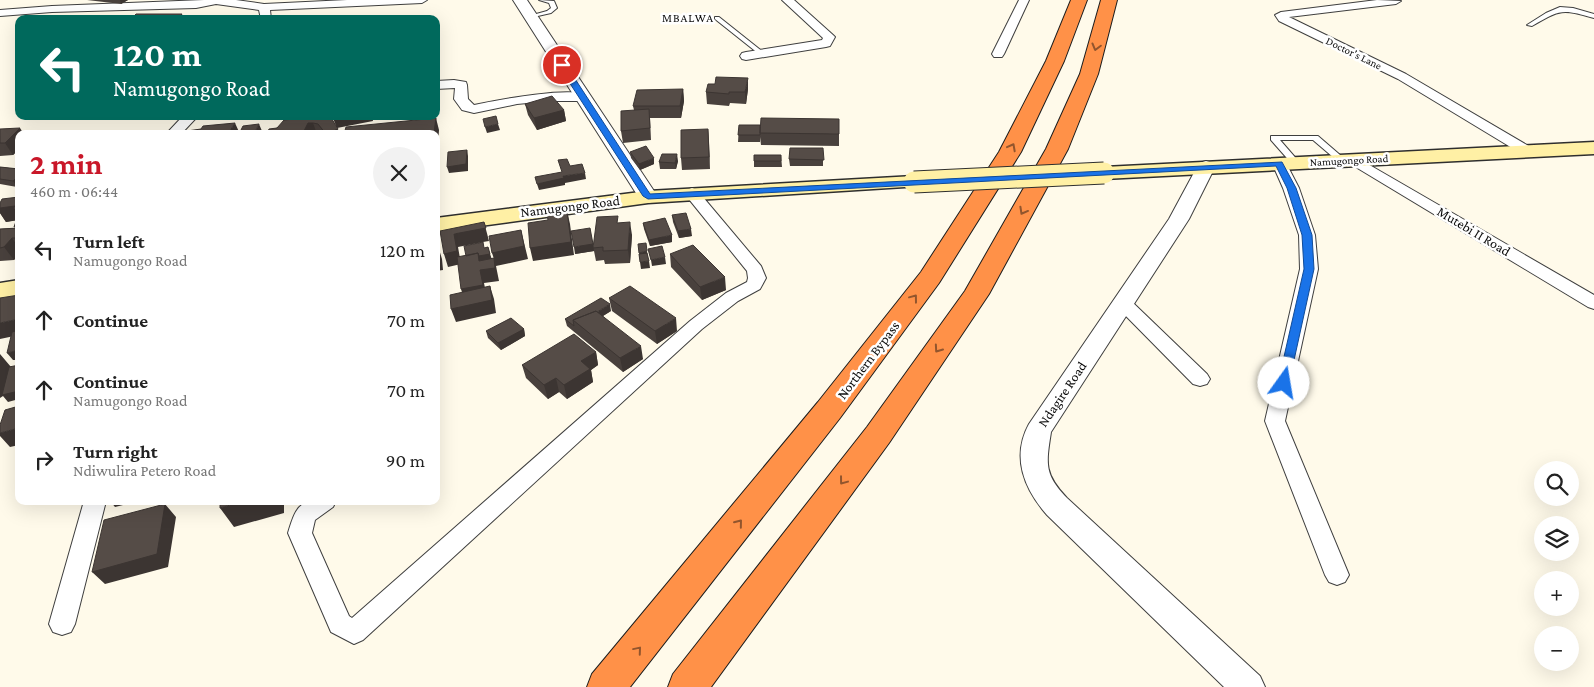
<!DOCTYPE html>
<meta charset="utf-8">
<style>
:root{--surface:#fff;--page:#f2f2f2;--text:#222;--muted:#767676;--accent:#c91729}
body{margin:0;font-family:"Crimson Pro",serif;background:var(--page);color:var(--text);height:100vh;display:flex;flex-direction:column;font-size:19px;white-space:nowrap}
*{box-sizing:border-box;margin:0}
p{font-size:16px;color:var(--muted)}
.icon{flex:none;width:28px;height:28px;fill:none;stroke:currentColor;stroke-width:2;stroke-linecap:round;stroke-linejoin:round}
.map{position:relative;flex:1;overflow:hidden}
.panel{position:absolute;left:15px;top:130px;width:425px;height:375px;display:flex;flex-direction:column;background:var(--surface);border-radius:10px;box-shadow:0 5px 20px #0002}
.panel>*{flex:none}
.top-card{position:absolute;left:15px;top:15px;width:425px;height:105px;border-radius:10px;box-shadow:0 5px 20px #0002;background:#00695c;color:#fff;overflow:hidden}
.controls{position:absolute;left:1534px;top:461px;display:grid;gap:10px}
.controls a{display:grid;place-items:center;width:45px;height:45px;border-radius:50%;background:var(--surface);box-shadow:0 5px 20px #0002;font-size:25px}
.pin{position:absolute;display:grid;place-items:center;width:42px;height:42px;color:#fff;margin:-21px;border:2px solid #fff;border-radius:50%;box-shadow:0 1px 5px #0007}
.me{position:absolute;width:55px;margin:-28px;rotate:13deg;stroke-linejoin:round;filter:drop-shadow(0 0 4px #0008)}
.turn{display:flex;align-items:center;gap:18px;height:105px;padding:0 15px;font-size:22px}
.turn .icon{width:65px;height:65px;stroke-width:2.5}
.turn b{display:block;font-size:35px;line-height:42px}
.round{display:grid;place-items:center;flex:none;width:52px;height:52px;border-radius:26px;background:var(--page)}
.overview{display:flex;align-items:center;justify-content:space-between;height:85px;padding:0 15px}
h1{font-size:30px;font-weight:700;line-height:38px;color:var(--accent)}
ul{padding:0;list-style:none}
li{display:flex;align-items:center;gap:15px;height:70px;padding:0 15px}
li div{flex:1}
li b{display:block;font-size:19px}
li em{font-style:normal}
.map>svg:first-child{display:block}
</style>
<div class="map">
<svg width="1594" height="687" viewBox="0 0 1594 687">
<rect width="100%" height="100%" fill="#fffaea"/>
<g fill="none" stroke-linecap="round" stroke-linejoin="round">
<g stroke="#3f3f3f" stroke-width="2">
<path id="service" d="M539,0L554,1L557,8L551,13L529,18V16L547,11L551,8L549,3Z
M1560,7L1573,8L1594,14V18C1562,9 1561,9 1532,26L1527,25L1546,13Z
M715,17H719L763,52V54H759L715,19Z
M1271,136H1318L1347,161L1343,163H1340L1313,140H1280L1300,163L1296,165H1293L1271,140Z"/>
</g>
<g stroke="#3f3f3f" stroke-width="2">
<path id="minor" d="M204,0H236L264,4L347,0H427L422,3L270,10L271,19H261L259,10L216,4L196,8L52,12L0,16V10L52,6Z
M782,0H794L833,35L835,37L830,46L826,47L746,60L742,59L740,56L742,53L746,52L822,40L823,38Z
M1019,0H1029L1004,54L1002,57H994L992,54Z
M1377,0L1401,1L1396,4L1289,17L1406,74L1532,148L1534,151L1532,154H1522L1398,79L1279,21L1275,15L1281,12Z
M454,80L466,82L467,85L468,99L474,105C493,101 578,84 590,97L583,101H548L517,104L474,113L462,110L454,99L455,88L436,89V81Z
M183,116H198L181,134H166Z
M1354,156L1594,295V309L1588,307L1349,163L1347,160L1349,157Z
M1279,159L1284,160L1286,163L1299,188L1315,235L1318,269L1285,421L1349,575L1345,582L1337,585L1329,582L1325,575L1265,421L1300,269L1299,235L1283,188L1272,163L1274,160Z
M692,188L697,190L761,266L766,278L760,289L738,301L702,329L363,640L354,644L331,632L288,533C298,499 302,501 336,501L333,507L315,520L312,533L349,616L352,618L690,321L726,293L747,282L748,278L747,271L684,193L687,190Z
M1123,297L1129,299L1207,374L1210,379L1207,384L1200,386L1193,384L1117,307L1114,303L1117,299Z
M84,501H106L75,624L71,632L62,635L53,632L49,624Z"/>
</g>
<g stroke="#3f3f3f" stroke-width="2">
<path id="tertiary" d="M513,0H527L658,197L655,201L648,203L641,201Z
M1206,161L1213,163L1215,167L1189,219L1051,432C1046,464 1044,474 1067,498L1260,676L1265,687H1224L1047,515C1024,489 1011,457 1029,424L1169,219L1197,167L1199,163Z"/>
</g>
<g stroke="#2e2e2e" stroke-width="3">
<path id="secondary" d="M1594,142V154L1104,179L1097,177L1094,173L1097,169L1104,167Z
M914,176L921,178L925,182L921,186L648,203L436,232V218L648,191Z
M19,280V296L0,299V283Z"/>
</g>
<g stroke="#1d1d1d" stroke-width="2">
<path id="motorway" d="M1071,0H1087L1064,61L1021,152L939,283L840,418L630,687H587L592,674L818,402L921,272L999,152L1046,61Z
M1101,0H1117L1098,74L1068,149L989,294L889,443L711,687H668L673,674L867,427L965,291L1046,149L1080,74Z"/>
</g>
<use href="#service" fill="#fff" fill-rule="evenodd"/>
<use href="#minor" fill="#fff" fill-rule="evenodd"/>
<use href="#tertiary" fill="#fff" fill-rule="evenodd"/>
<use href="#secondary" fill="#fff0a5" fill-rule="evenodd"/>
<use href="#motorway" fill="#ff9148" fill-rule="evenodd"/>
<g stroke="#2e2e2e" stroke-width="23" stroke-linecap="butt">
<path id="secondary-bridge" d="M914,182L1104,173"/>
</g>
<use href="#secondary-bridge" stroke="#fff0a5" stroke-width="21"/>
</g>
<path fill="#49413d" d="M87,0H128L121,4Z
M683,89L684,101L681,118H650L651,140L623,143L621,131L634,110L633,106Z
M748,89L746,104L730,103L729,106L707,104L706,92Z
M525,104L564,110L566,121L537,130L528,115Z
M289,116H330L339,134H267L290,119Z
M739,125L839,134V146L761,145L760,137V142H738Z
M0,129L19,134V149L13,155L0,156Z
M708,129L710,169L682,170L681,158Z
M823,148V166H790L789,159Z
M630,152L654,164L640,170L631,158Z
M754,155H781L782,167H754Z
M678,161L676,169H660L659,162Z
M0,167L19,169V186L17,187L0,184Z
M19,197V254L14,260L0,261V229L15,228L16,220L6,222L0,213V203Z
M672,215L692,236L679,238L673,222Z
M619,223L632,235L630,263L605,264L604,260L596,261L594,251L575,254L590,228L593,247Z
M643,223L672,242L650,246L644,229Z
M670,254L726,290L702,300L671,267Z
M609,298L677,331L657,344L612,311Z
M611,311L603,316L643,359L623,372L567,326L565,319Z
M524,329L525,336L501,350L488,338L486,331Z
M596,352L598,365L591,370L593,382L567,399L559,392L548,399L526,378L522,365Z"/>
<path fill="#3c3532" d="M120,0H128L121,4Z
M182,14L184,19H177Z
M748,78V89L746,104L745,92Z
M683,89L684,101L681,118L680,106Z
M564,110L566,121L537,130L534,118Z
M289,116H297L296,117L300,126L294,127Z
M332,116H372L373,121L337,128Z
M436,118L439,130L438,144H436V134H419Z
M235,123L240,134H228Z
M308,123H313L317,134H305L304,131Z
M259,124L262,131L260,134H254Z
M498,124L500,130L487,133L485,127Z
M20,128L24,134H19V149L13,155L5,143Z
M338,129L339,134H326Z
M708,129L709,141L710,169L709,157Z
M467,150L468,156V171L449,173L447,167Z
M677,154L678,161L676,169L675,163Z
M654,158V164L640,170L639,164Z
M585,173L586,179L565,183V185L539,190L537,184L563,176Z
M19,176V186L17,187L13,181Z
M15,206L19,209V220L6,222L0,213V208Z
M567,211L570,224L574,255L533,261L530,248Z
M484,222L489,241L483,242L486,254L483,242L458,247L461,264L448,267L444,254L454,234Z
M630,222L632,235L630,263L628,250Z
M691,229L692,236L679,238L678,231Z
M521,230L528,259L496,266L499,281L484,283L487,298L465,302L461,289L467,259L488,247L492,260L494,259L492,253Z
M672,235V242L650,246L649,240Z
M12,238L19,248V254L14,260L4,247Z
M593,244L594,251L575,254L574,247Z
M438,246L442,259L443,270L436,271V257Z
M647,251L648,258L640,259L639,253Z
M665,257L666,264L652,266L651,260Z
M649,261L650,268L641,269L640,262Z
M725,277L726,290L702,300L700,287Z
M436,278L440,288V315L436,316Z
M490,286L494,299L496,313L456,322L451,309Z
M610,304L611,311L583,328L578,324Z
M676,318L677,331L657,344L655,331Z
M19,319V335L0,339V323Z
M436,323L438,326V372L436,373Z
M524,329L525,336L501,350L498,343Z
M641,346L643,359L623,372L620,358Z
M15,351L19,356V364L15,360H13L7,353Z
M596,352L598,365L591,370L593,382L567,399L564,385L581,361Z
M0,354L11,367L19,391V399L8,402L3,396L0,398Z
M556,378L559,392L548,399L544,385Z
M19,428V445L10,447L0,436V433Z
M110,501H139L115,507Z
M244,501H284V513L234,527L220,508Z
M165,504L176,517L168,567L105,584L92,572Z"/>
<path fill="#554c47" stroke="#3c3532" d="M136,14H182L177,19H131Z
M716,77L748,78L745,92H729V94L706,92L708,84H715Z
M683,89L680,106H633L637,90Z
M552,96L564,110L534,118L525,104Z
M649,109L650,128L621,131V111Z
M325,116H330L338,129L326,134L318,124L313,123H308L304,131H308L307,134H267L269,129L277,128L284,120Z
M496,116L498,124L485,127L483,119Z
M436,118L434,132L419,134H344L346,127Z
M761,118L839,119V134L760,133Z
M235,123L228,134H186L187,131L201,129L203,126Z
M259,124L254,134H239L243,126Z
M739,125H760V135H738Z
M20,128L5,143H0V129Z
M708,129L709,157L681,158V130Z
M646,146L654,158L639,164L630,152Z
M790,148H823L824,160L789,159Z
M467,150L466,164L447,167L448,152Z
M662,154H677L675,163L659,162Z
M754,155H781V161H754Z
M567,159L570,166L582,164L585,173L563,176L564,178L537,184L535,177L562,172L558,160Z
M0,167L19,169V176L13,181L0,179Z
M19,197V209H13L15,206L0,208V203L2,199Z
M567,211L571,242L530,248L528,223L548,220L547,214Z
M19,213V226L14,227Z
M686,213L691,229L678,231L672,215Z
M618,216L617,223L630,222L628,250L603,251V247L593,248L597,217Z
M665,218L672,235L649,240L643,223Z
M484,222L486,228L454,234L457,251L444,254L440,231Z
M19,228V238H12L4,247L0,248V229Z
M590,228L593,244L574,247L571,231Z
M521,230L524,246L492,253L489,236Z
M483,242L484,248L488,247L490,254L479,256L478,253L466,256L464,246Z
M646,243L647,251L639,253L638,244Z
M693,245L725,277L700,287L670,254Z
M436,246H438L439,257H436Z
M662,246L665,257L651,260L648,249Z
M478,253L479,261L494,258L495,268L480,270L483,285L461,289L457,257Z
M647,253L649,261L640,262L639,254Z
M490,286L492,300L451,309L450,295Z
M630,286L676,318L655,331L609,298Z
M19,295V319L0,323V298Z
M601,298L610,304L597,312L596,311L573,320L574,326L565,319Z
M596,311L641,346L620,358L573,320Z
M511,318L524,329L498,343L486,331Z
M19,330V356L14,358L15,351L7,353L12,332Z
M574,334L596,352L581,361L590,369L564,385L556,378L544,385L522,365Z
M19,365V391L2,395L9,367Z
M19,406V428L0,433V425L5,410Z
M220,501H244L220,508Z
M165,504L157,554L92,572L104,520Z"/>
<defs><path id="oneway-chevron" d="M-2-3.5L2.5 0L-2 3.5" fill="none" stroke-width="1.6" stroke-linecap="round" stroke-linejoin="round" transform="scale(1.25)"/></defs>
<g stroke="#92552d">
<use href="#oneway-chevron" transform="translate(1096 47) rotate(105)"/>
<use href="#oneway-chevron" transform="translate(1012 147) rotate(-62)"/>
<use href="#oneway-chevron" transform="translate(1023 211) rotate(119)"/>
<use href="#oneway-chevron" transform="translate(914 298) rotate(-53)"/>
<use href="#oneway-chevron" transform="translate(938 349) rotate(125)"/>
<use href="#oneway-chevron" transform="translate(843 481) rotate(127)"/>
<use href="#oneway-chevron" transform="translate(739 523) rotate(-51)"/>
<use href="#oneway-chevron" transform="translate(638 650) rotate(-50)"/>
</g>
<path fill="#1a73e8" stroke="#114b97" d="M562,62L566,65L650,194L1282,162L1296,188L1312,235L1314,269L1289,383L1284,388L1278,383L1304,269L1302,235L1287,188L1276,166L648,199L643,196L558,65Z"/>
<g text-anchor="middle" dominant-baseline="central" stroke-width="5" stroke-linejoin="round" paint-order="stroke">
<g font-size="11" fill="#0c0c0c" stroke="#fff">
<text transform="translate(1354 53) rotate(26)">Doctor's Lane</text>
<text transform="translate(1349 160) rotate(-3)">Namugongo Road</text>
</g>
<g font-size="12" letter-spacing="1" fill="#0c0c0c" stroke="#fff">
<text x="688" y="18">MBALWA</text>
</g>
<g font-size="14" fill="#0c0c0c" stroke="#fff">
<text transform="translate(570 206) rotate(-7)">Namugongo Road</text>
<text transform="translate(1474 231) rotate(31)">Mutebi II Road</text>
<text transform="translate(868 360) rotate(-53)">Northern Bypass</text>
<text transform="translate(1062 394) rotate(-56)">Ndagire Road</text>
</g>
</g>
</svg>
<div class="controls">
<a><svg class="icon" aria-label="search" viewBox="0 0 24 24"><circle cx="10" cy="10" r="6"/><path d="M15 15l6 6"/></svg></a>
<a><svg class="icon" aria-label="layers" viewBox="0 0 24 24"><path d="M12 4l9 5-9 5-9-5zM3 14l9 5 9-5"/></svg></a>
<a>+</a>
<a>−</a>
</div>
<div class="pin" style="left:562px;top:65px;background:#d93025"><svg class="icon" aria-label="arrive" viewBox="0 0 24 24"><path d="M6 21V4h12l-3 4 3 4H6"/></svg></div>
<svg class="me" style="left:1284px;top:383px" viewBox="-20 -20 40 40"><circle r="19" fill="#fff"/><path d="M0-13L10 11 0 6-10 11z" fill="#1a73e8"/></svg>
<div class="top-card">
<div class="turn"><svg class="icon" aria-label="left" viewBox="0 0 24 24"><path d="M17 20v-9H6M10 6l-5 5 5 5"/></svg><div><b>120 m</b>Namugongo Road</div></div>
</div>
<section class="panel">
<div class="overview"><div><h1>2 min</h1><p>460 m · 06:44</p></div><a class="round"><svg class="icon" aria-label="close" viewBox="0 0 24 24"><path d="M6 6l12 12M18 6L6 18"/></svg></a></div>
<ul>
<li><svg class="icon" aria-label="left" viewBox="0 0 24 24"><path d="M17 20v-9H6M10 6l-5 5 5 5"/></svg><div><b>Turn left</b><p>Namugongo Road</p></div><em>120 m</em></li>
<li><svg class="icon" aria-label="ahead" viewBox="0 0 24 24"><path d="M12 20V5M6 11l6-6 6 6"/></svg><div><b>Continue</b></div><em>70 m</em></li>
<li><svg class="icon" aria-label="ahead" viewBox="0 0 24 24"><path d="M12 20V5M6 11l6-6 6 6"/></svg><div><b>Continue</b><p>Namugongo Road</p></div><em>70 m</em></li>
<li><svg class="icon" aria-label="right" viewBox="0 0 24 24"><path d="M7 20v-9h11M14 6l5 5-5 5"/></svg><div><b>Turn right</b><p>Ndiwulira Petero Road</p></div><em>90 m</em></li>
</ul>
</section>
</div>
